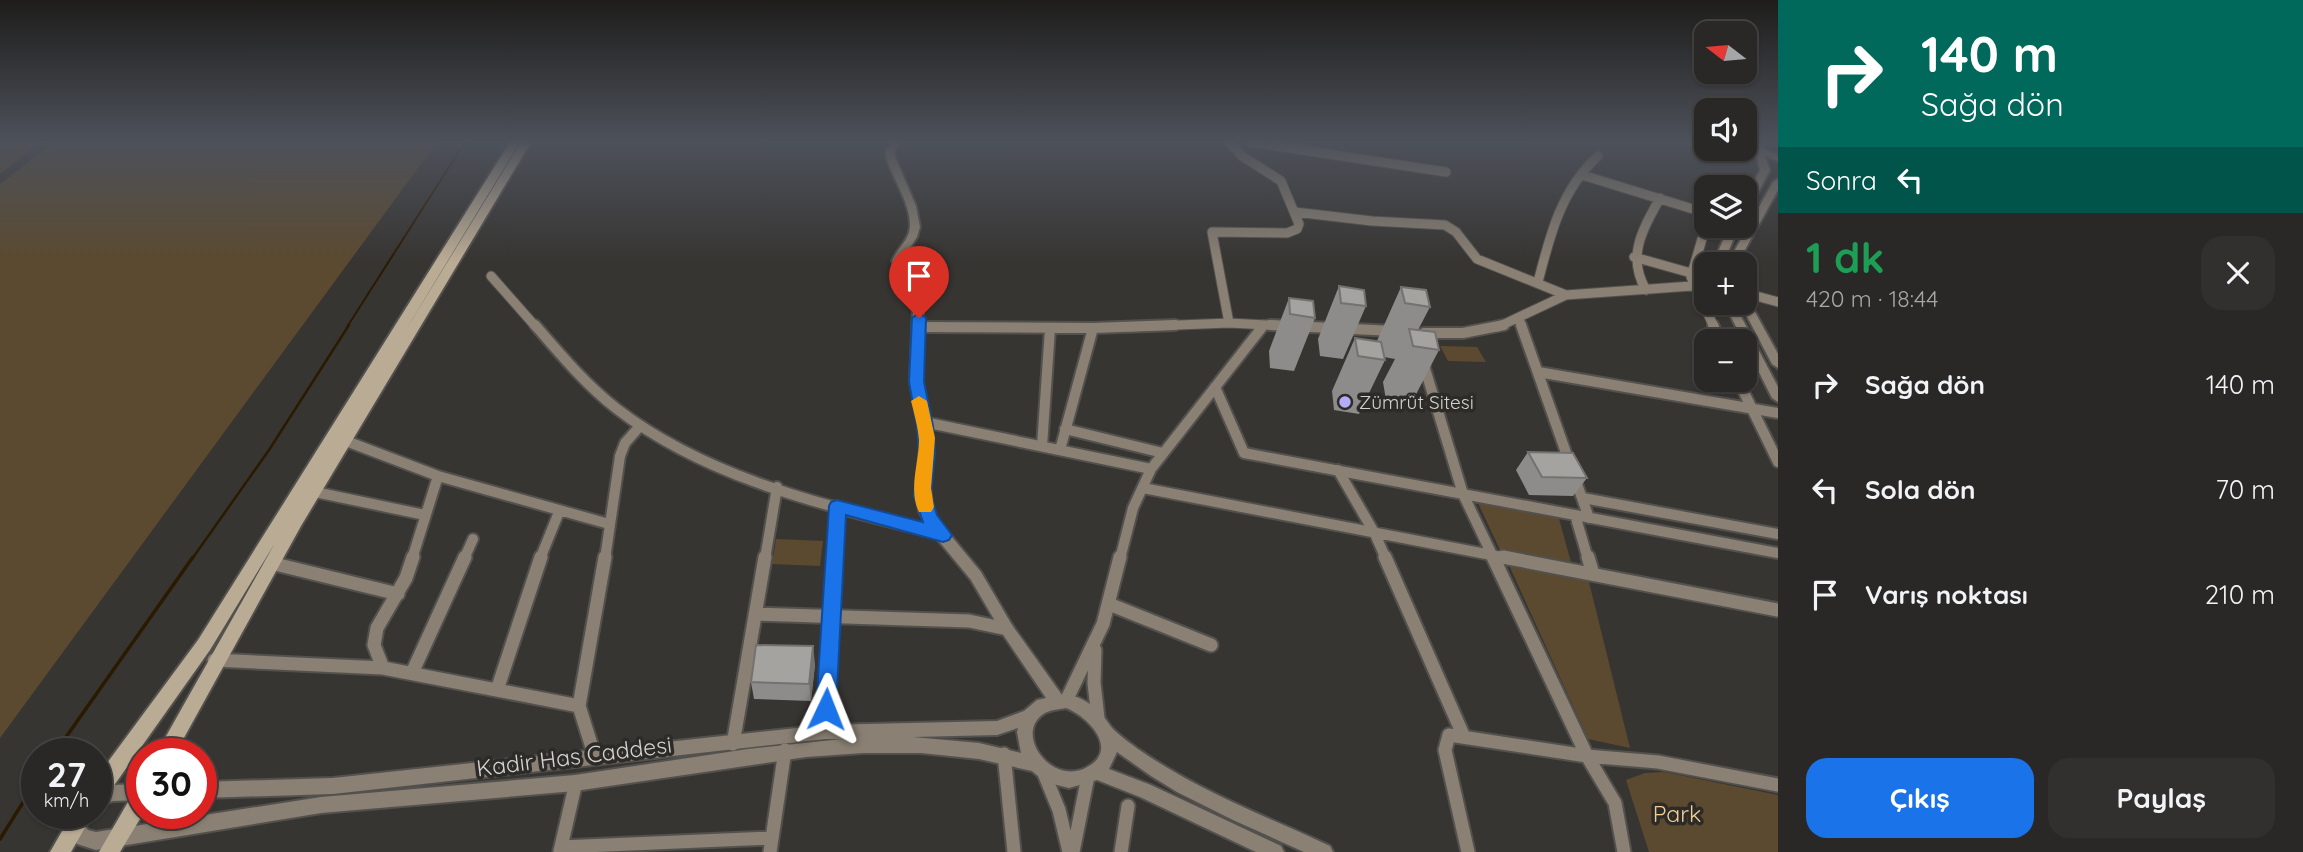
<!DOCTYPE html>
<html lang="tr">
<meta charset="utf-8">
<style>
:root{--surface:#292826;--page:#31302e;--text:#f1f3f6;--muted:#a5a6a7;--line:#454443;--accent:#1a73e8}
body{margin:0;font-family:Quicksand,sans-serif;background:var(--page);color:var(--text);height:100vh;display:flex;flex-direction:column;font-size:26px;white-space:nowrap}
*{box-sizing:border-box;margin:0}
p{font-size:23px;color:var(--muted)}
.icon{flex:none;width:38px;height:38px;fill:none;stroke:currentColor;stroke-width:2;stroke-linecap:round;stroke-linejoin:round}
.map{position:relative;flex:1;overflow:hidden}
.panel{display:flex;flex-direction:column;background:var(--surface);width:525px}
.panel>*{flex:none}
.hud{background:#00695c;color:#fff;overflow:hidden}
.needle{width:46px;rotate:286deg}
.tools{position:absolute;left:1694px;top:21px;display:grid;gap:14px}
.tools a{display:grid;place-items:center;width:63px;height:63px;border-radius:14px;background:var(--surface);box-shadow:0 2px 5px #0004,0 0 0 2px var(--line);font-size:35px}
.speed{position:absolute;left:21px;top:738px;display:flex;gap:14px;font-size:35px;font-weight:700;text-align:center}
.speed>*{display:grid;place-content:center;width:91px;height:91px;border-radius:50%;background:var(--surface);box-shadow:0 2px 5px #0004,0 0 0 2px var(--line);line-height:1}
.speed small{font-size:18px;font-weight:400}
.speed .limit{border:10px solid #d22;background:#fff;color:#111}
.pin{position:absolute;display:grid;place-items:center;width:60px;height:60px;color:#fff;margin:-72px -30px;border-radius:50% 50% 50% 0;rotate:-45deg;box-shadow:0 0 7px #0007}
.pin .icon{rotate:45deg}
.me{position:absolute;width:77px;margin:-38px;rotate:2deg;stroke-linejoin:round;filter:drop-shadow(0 0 5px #0008)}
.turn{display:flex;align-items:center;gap:24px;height:147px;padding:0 28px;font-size:32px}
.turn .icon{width:91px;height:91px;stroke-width:2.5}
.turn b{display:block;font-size:49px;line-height:60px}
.then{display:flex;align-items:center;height:66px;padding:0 28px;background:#0003;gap:14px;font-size:26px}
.round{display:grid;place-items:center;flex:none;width:74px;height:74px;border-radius:21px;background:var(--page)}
.headline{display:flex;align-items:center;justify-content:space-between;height:119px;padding:0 28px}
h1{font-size:42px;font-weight:800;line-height:52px;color:#1e9e55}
.button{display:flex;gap:14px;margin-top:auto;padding:14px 28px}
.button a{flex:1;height:80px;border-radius:21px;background:var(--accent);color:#fff;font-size:28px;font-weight:800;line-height:80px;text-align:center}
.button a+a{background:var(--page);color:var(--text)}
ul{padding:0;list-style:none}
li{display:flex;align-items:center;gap:21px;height:105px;padding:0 28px}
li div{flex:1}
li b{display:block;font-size:26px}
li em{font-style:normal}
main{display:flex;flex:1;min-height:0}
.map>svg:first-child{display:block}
</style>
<main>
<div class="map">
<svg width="1778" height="852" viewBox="0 0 1778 852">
<rect width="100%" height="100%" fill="#373532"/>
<path fill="#5b4a30" d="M0,142H41L0,174Z
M54,142H437L0,738V184Z
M1440,346L1477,347L1486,362L1448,361Z
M1478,503L1558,515L1572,566L1501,552Z
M776,539L823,541L820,566L772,564Z
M1508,563L1588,578L1630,748L1588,739Z
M1664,772L1778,795V852H1649L1626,780L1645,773Z"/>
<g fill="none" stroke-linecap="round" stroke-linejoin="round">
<path stroke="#2b1a00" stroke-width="2" d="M347,327L465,142"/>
<path stroke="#2b1a00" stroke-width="2.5" d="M192,559L269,450L349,325"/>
<path stroke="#2b1a00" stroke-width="3.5" d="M54,754L193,557
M0,839L37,780"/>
<g stroke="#53514e" stroke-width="11">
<path id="minor-far2" d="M1229,142L1242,156L1281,181L1299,224L1297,229L1287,233L1212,232L1229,323
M1250,142L1446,172
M1582,175L1706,213
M1295,212L1372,221L1445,225L1456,232L1477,259L1566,295
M1706,225L1691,277L1714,327
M1634,257L1691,273
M491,276L536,327
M1538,282C1550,235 1561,190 1598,156
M1646,290C1626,256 1643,229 1660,198
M1745,293L1778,302
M1519,319L1522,327
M1128,327L1229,323L1306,327
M1498,327L1566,295L1706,285"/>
</g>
<g stroke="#53514e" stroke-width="14">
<path id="minor-far1" d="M535,325C560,354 586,385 617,409C711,481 830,506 943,535
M1270,325L1394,331
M1521,325L1589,518
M1713,325L1720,341
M918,327L1093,328L1175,325
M1424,333H1463L1504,325
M1423,362L1463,494L1494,559
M1538,372L1778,413
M1738,380L1778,462
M1215,387L1244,453L1778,553
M924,422L1151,469
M1065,429L1163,453
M346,441L438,476L609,524
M1042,446L1050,329
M1060,450L1093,328
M1338,470L1375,534L1386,559
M1143,488L1512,559
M315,492L425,515
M1583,498L1778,534
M1575,515L1588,559
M412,559L438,476
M464,559L473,539
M540,559L559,512
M605,559L620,456L625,443L640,426
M765,559L777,487
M834,559L837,506
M1120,559L1133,508L1151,469L1263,326"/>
</g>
<g stroke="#53514e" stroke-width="17">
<path id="minor" d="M1385,557L1464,737
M1493,557L1587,756L1615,803L1624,852
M1503,557L1778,610
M1588,557L1593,574
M271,563L398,594
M1109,604L1211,645
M755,614L969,621L1007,629
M1095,650L1094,683L1098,718
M214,660L383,668L579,706
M383,668L374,645L377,628L406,578L413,557
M412,673L465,557
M497,690L541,557
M1066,701L1103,624L1120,557
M825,732L834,557
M733,744L765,557
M1004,754L1014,852
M595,757L579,706L605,557
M1043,771L1059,810L1069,852
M561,847L772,838
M560,851L576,782
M770,852L785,750
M1073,852L1088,776
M1121,852L1128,806
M1468,852L1445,750L1449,735L1587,756L1658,762L1778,785"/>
</g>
<g stroke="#53514e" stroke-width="4">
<path id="tertiary" d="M893,142H902L894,151L895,157L916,206L920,227L917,237L902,261L919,293L923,310L922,382L933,438L930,488L933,511L938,520L981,572L1012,625L1062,695C1076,693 1094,705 1103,716C1107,720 1109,725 1113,729C1120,736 1130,743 1138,749C1197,790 1265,816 1330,846L1333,852H1304L1233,820L1177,792L1151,776L1117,752L1109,769L1151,785L1281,846L1284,852H1256L1140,797L1097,780L1069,788L1045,782L1032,771L979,759L921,753H863L806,757L575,791L321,813L96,850L77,844L66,827L69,821L75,818L81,821L88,830L96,832L321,797L575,775L748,749L842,739H825L333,794L201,798V782L333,778L825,725L997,721L1024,711L1037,700L1046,698L1002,633L971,580L928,528L919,511L916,488L921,438L910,382L913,310L909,293L892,261C896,250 906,243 909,232C915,210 892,178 886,157V150ZM1066,708C1085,715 1117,745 1092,764C1054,792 1011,733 1045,713C1051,710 1060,709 1066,708ZM1018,728L1017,732L1021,753L979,743L913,737L997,735Z
M1749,142H1758L1766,150L1778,155V161L1765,156L1770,170L1750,208L1745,211V200L1760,170L1755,149Z
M1778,179V190L1741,257L1740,264H1730L1731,257L1773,182Z
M1729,226H1739L1723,264H1713Z
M1745,300L1750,303L1778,354V368L1772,364L1740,303H1745Z
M1724,303H1734L1778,387V402L1772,398Z
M142,784V800L113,801L96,808V792L113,785Z"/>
</g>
<g stroke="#53514e" stroke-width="4">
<path id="secondary" d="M510,142H520L402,336L521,142H531L301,526L175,754H156L275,543L210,650L103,801L96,803V778L198,640Z
M142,788L143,814L120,852H99L135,790Z
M72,814H93L71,852H50Z"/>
</g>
<use href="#minor-far2" stroke="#8a8073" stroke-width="9"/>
<use href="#minor-far1" stroke="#8a8073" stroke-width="10"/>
<use href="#minor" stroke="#8a8073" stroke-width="13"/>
<use href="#tertiary" fill="#8a8073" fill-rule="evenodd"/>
<use href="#secondary" fill="#baab95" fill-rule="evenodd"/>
</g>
<path fill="#8e8c8a" d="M1339,286L1366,306L1343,359L1320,356L1318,339Z
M1401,287L1430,307L1418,330L1439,350L1411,404L1386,400L1383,382L1395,359L1384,357L1385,360L1359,414L1334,410L1332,391L1355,338L1377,341Z
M1289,298L1315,318L1294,371L1270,368L1269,351Z
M1528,452L1587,478L1573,496L1529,495L1516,470Z
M815,664L811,701L754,699L751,682Z"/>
<path fill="#747270" d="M813,646L815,664L811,701L809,684Z"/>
<path fill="#a5a3a0" stroke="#747270" stroke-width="2" d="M1339,286L1364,290L1366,306L1341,303Z
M1401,287L1426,290L1430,307L1405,303Z
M1289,298L1313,301L1315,318L1290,314Z
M1409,329L1435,332L1439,350L1413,346Z
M1355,338L1381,342L1385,360L1358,356Z
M1528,452L1573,453L1587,478L1542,477Z
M756,645L813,646L809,684L751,682Z"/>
<linearGradient id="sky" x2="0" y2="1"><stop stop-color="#1e1d1c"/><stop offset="0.54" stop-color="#4d515a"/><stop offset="1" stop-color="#4d515a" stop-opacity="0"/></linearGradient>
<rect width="1778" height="262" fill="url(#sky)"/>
<path fill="#1a73e8" stroke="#114b97" stroke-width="2" d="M919,313L926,318L924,382L933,426L935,452L931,496L937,515L952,535L949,540L943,542L846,515L836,709L833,716L826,719L819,716L816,709L829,506L831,502L837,500L923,522L914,496L919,452L917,426L909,382L912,318Z"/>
<path fill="#f59e0b" d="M919,396L927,401L935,438L931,488L934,507L931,512H919C908,490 919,463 919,440C918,427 914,413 911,401Z"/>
<circle fill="#b3adf9" stroke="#2c2b28" stroke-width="2.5" cx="1345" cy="402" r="7"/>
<g text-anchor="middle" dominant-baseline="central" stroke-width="7" stroke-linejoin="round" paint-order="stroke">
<g font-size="19" fill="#d3d2d0" stroke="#2c2b28" text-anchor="start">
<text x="1359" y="402">Zümrüt Sitesi</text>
</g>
<g font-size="23" fill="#d3d2d0" stroke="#2c2b28">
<text transform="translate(574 756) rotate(-7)">Kadir Has Caddesi</text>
</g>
<g font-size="23" fill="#f0cc96" stroke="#2c2b28">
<text x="1677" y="813">Park</text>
</g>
</g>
</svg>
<div class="tools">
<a><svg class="needle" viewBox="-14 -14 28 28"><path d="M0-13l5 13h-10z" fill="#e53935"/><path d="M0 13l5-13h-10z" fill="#a5a6a7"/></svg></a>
<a><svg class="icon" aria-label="sound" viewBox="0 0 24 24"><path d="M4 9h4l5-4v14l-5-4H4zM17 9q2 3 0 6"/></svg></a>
<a><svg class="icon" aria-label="layers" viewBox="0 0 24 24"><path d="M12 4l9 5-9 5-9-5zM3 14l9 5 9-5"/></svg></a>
<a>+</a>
<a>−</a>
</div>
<div class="speed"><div>27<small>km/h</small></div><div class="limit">30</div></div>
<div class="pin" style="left:919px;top:318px;background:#d93025"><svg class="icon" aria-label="arrive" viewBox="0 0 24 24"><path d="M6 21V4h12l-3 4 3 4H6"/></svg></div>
<svg class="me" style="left:826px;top:709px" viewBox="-20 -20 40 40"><path d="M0-17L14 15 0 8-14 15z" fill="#1a73e8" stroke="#fff" stroke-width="4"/></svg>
</div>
<section class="panel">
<div class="hud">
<div class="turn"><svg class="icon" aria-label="right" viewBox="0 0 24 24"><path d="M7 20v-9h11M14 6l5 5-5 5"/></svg><div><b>140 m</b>Sağa dön</div></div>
<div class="then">Sonra<svg class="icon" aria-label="left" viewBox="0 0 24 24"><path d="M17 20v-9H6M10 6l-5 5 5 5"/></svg></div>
</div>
<div class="headline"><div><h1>1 dk</h1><p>420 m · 18:44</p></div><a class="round"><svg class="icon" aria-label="close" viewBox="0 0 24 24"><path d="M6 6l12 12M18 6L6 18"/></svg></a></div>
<ul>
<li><svg class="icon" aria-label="right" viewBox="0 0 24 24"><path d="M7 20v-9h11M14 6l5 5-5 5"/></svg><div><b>Sağa dön</b></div><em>140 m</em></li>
<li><svg class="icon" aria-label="left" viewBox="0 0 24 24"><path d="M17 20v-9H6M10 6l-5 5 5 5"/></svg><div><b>Sola dön</b></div><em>70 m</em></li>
<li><svg class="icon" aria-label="arrive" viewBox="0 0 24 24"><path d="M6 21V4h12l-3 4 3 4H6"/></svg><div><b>Varış noktası</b></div><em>210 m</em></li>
</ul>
<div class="button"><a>Çıkış</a><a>Paylaş</a></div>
</section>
</main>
